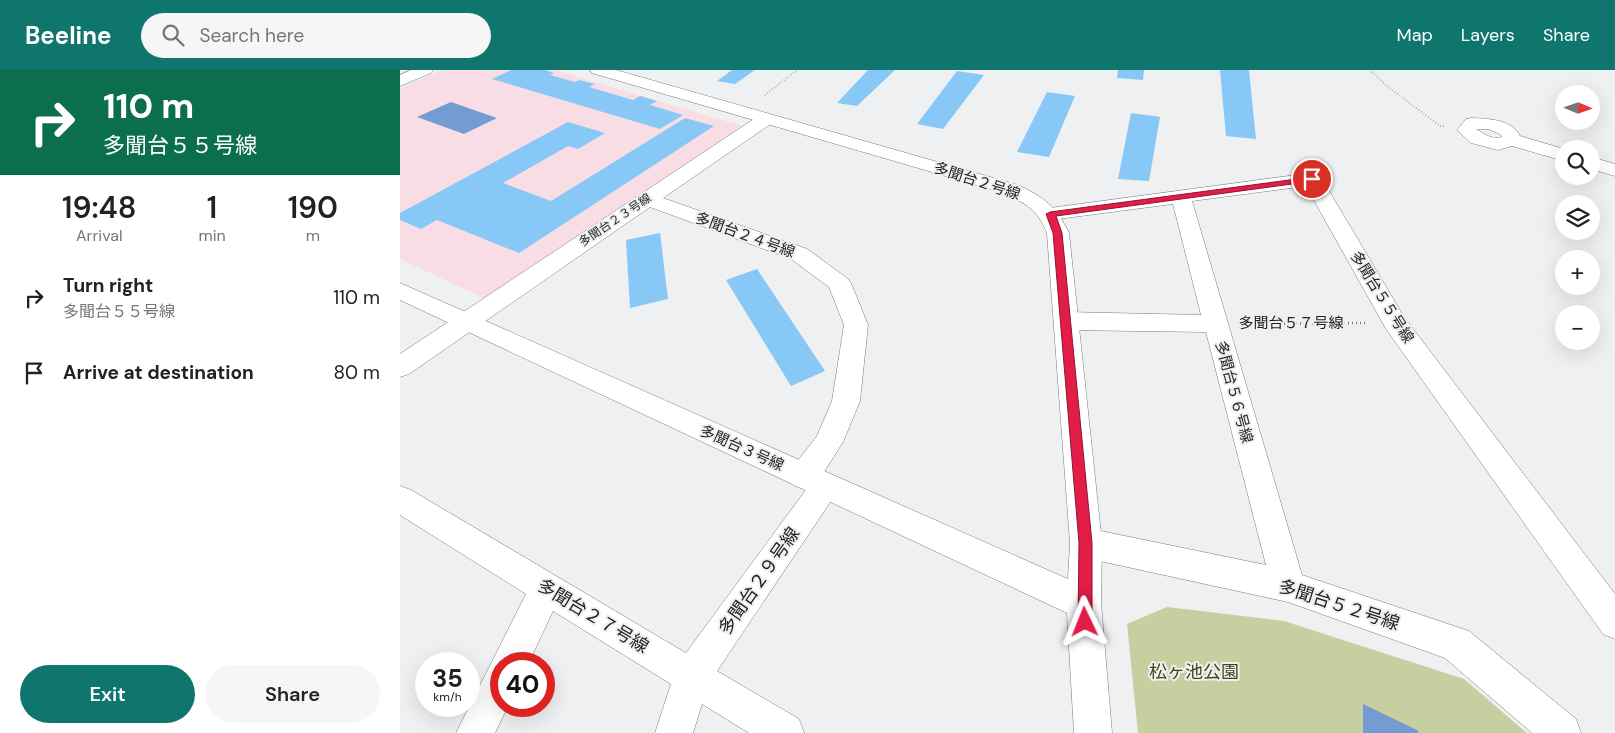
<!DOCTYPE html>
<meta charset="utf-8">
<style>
:root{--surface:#fff;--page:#f6f6f6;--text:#222;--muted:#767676;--accent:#0f766e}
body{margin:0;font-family:"DM Sans","Noto Sans JP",sans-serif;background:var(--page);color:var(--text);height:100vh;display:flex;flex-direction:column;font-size:19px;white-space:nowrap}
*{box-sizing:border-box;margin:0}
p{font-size:16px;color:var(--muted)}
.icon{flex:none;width:28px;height:28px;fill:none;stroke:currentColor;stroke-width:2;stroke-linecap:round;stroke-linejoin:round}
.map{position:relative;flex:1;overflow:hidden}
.panel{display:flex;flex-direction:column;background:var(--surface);width:400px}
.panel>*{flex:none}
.top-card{background:#0b6e4f;color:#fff;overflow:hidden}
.needle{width:32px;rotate:92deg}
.fabs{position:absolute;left:1155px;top:15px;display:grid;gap:10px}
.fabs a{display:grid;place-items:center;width:45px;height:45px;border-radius:50%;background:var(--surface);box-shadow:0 5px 20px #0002;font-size:25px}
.speed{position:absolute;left:15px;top:582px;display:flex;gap:10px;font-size:25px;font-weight:700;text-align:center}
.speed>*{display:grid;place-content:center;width:65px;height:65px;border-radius:50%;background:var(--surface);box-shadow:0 5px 20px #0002;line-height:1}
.speed small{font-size:12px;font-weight:400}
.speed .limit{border:8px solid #d22;background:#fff;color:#111}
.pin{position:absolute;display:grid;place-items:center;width:42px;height:42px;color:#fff;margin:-21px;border:2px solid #fff;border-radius:50%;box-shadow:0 1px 5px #0007}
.me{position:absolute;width:55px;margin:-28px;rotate:358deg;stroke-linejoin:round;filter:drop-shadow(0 0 4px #0008)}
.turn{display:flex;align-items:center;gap:18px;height:105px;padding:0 20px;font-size:22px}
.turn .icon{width:65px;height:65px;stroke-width:2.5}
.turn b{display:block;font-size:35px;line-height:42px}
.eta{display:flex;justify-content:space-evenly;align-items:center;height:85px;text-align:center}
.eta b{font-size:30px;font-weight:600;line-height:35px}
.action{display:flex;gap:10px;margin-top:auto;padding:10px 20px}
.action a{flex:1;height:58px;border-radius:30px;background:var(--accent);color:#fff;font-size:20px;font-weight:600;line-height:58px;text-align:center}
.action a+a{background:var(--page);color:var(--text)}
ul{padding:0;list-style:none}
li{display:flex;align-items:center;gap:15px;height:75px;padding:0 20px}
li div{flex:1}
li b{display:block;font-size:19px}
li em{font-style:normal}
header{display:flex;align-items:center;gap:30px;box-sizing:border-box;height:70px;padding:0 25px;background:var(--accent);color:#fff}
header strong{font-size:24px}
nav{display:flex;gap:28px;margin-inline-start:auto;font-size:18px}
.search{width:350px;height:45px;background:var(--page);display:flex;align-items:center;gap:12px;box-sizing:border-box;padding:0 18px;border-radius:28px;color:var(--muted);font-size:19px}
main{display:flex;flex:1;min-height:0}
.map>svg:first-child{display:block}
</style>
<header>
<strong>Beeline</strong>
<div class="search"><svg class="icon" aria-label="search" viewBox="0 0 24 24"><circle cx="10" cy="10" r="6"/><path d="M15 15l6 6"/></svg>Search here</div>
<nav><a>Map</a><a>Layers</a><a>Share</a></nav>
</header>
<main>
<section class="panel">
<div class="top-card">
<div class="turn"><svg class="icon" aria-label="right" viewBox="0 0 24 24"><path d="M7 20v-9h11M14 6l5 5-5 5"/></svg><div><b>110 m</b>多聞台５５号線</div></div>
</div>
<div class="eta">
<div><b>19:48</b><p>Arrival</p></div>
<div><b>1</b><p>min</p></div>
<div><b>190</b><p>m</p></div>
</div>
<ul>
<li><svg class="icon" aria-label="right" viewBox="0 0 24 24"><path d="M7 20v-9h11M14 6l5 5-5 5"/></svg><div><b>Turn right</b><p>多聞台５５号線</p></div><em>110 m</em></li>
<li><svg class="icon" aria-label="arrive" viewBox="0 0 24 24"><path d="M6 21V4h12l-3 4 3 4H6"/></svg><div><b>Arrive at destination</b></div><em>80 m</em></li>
</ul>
<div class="action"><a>Exit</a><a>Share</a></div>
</section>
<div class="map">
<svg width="1215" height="663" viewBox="0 0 1215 663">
<rect width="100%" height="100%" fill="#eef0f1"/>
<path fill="#f8dee4" d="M42,0H155L342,56L84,228L0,189V18Z"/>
<path fill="#c7cfa1" d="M767,537L884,551L1064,609L1127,663H738L727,554Z"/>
<path fill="#759bd3" d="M51,32L97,48L64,64L17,47Z
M963,634L1017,660L1019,663H963Z"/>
<path fill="#88c8f6" d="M111,0H145L154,3L150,5L175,12L179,10L195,14L189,17L233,30L240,26L257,31L250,35L283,45L260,59L92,9Z
M332,0H355L335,14L317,11Z
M468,0H495L457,36L437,33Z
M718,0H744L743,10L717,8Z
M820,0H849L856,69L826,66Z
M557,1L584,5L543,59L517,54Z
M647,22L675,26L649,87L617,82Z
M731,43L760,47L749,111L718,109Z
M285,48L314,56L119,183L37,150L21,159L0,150V143L168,52L205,63L178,79L168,76L103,113L151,131Z
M260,163L268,229L230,238L226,170Z
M357,199L425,301L391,316L326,210Z"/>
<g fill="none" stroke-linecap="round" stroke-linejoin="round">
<g stroke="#7a7b7c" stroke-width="1">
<path id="street" d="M11,0H33L31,3L0,16V5Z
M366,44L372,45L375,49L372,53L263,128L407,179L447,208L451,213L468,255L460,331L443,372L422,405L426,403L437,407L441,416L317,601L399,649L404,663H349L302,634L293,663H255L271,614L153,541L128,594H101V636H108L95,663H56L126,524L0,445V416L11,420L286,583L408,417L404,419L393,415L389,406L393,397L417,366L432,331L444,255L429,217L391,189L250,137L9,304L0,307V284L360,45Z
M1072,48C1089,49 1112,49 1120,66L1164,79V91L1112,76L1098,80L1071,73L1057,60L1066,49ZM1076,59H1088L1100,64L1102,67C1092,70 1084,64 1076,59Z
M1191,87L1215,94V106L1191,99Z
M912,103L919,105L922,109L1004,247L1215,524V569L1203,564L986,259L906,116L792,131L902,505L1069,561L1176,649L1181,663H1132L1045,588L888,532L686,488L675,483L670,473L675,463L686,458L866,495L806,262L666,260L657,257L654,251L657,245L666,242L801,245L773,134L650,150L643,148L639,144L643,140L650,138Z"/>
</g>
<g stroke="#7a7b7c" stroke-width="1">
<path id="secondary" d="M190,0H216L618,115C645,128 656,136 669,163L702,473L701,533L712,663H674L667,543L0,230V213L668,509L670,473L647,163C637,139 626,134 604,123L192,3Z"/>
</g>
<path stroke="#7c7d7e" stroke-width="2" stroke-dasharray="0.5 2.5" stroke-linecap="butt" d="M970,0L987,16L1040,56H1044
M365,25L397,0"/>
<path stroke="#7c7d7e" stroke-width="2.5" stroke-dasharray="1 3" stroke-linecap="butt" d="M844,254L965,253"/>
<use href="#street" fill="#fff" fill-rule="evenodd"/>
<use href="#secondary" fill="#fff" fill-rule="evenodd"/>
</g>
<path fill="#e11d48" stroke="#92132f" d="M912,107L916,109L914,111L656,146L662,163L692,473V552L690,557L685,559L680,557L678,552L679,473L653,163L646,144L650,142Z"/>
<g text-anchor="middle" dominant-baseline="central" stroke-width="4" stroke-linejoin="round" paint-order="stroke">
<g font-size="12" fill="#1f1f20" stroke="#eef0f1">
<text transform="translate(215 150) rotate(-34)">多聞台２３号線</text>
</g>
<g font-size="15" fill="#1f1f20" stroke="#eef0f1">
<text transform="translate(577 111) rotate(18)">多聞台２号線</text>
<text transform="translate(345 165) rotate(20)">多聞台２４号線</text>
<text transform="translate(982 227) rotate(58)">多聞台５５号線</text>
<text x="891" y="253">多聞台５７号線</text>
<text transform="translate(834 322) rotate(75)">多聞台５６号線</text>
<text transform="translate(342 378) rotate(24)">多聞台３号線</text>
</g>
<g font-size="18" fill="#1f1f20" stroke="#eef0f1">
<text transform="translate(359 511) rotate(-55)">多聞台２９号線</text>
<text transform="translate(939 535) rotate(18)">多聞台５２号線</text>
<text transform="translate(193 546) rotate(31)">多聞台２７号線</text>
</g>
<g font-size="18" fill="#424814" stroke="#eef0f1">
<text x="794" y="602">松ヶ池公園</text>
</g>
</g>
</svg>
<div class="fabs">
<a><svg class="needle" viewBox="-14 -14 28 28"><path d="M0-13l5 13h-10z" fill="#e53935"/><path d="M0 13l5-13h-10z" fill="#767676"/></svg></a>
<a><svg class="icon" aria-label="search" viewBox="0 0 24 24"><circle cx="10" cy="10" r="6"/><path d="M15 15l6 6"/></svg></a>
<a><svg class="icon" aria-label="layers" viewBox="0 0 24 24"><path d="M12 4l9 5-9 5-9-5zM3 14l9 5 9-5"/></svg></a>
<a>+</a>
<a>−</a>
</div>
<div class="speed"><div>35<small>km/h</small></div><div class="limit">40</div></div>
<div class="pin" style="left:912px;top:109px;background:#d93025"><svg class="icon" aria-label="arrive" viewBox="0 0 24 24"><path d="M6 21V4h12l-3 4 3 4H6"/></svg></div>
<svg class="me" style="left:685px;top:552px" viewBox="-20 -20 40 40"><path d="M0-17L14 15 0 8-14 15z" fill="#e11d48" stroke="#fff" stroke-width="4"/></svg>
</div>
</main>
